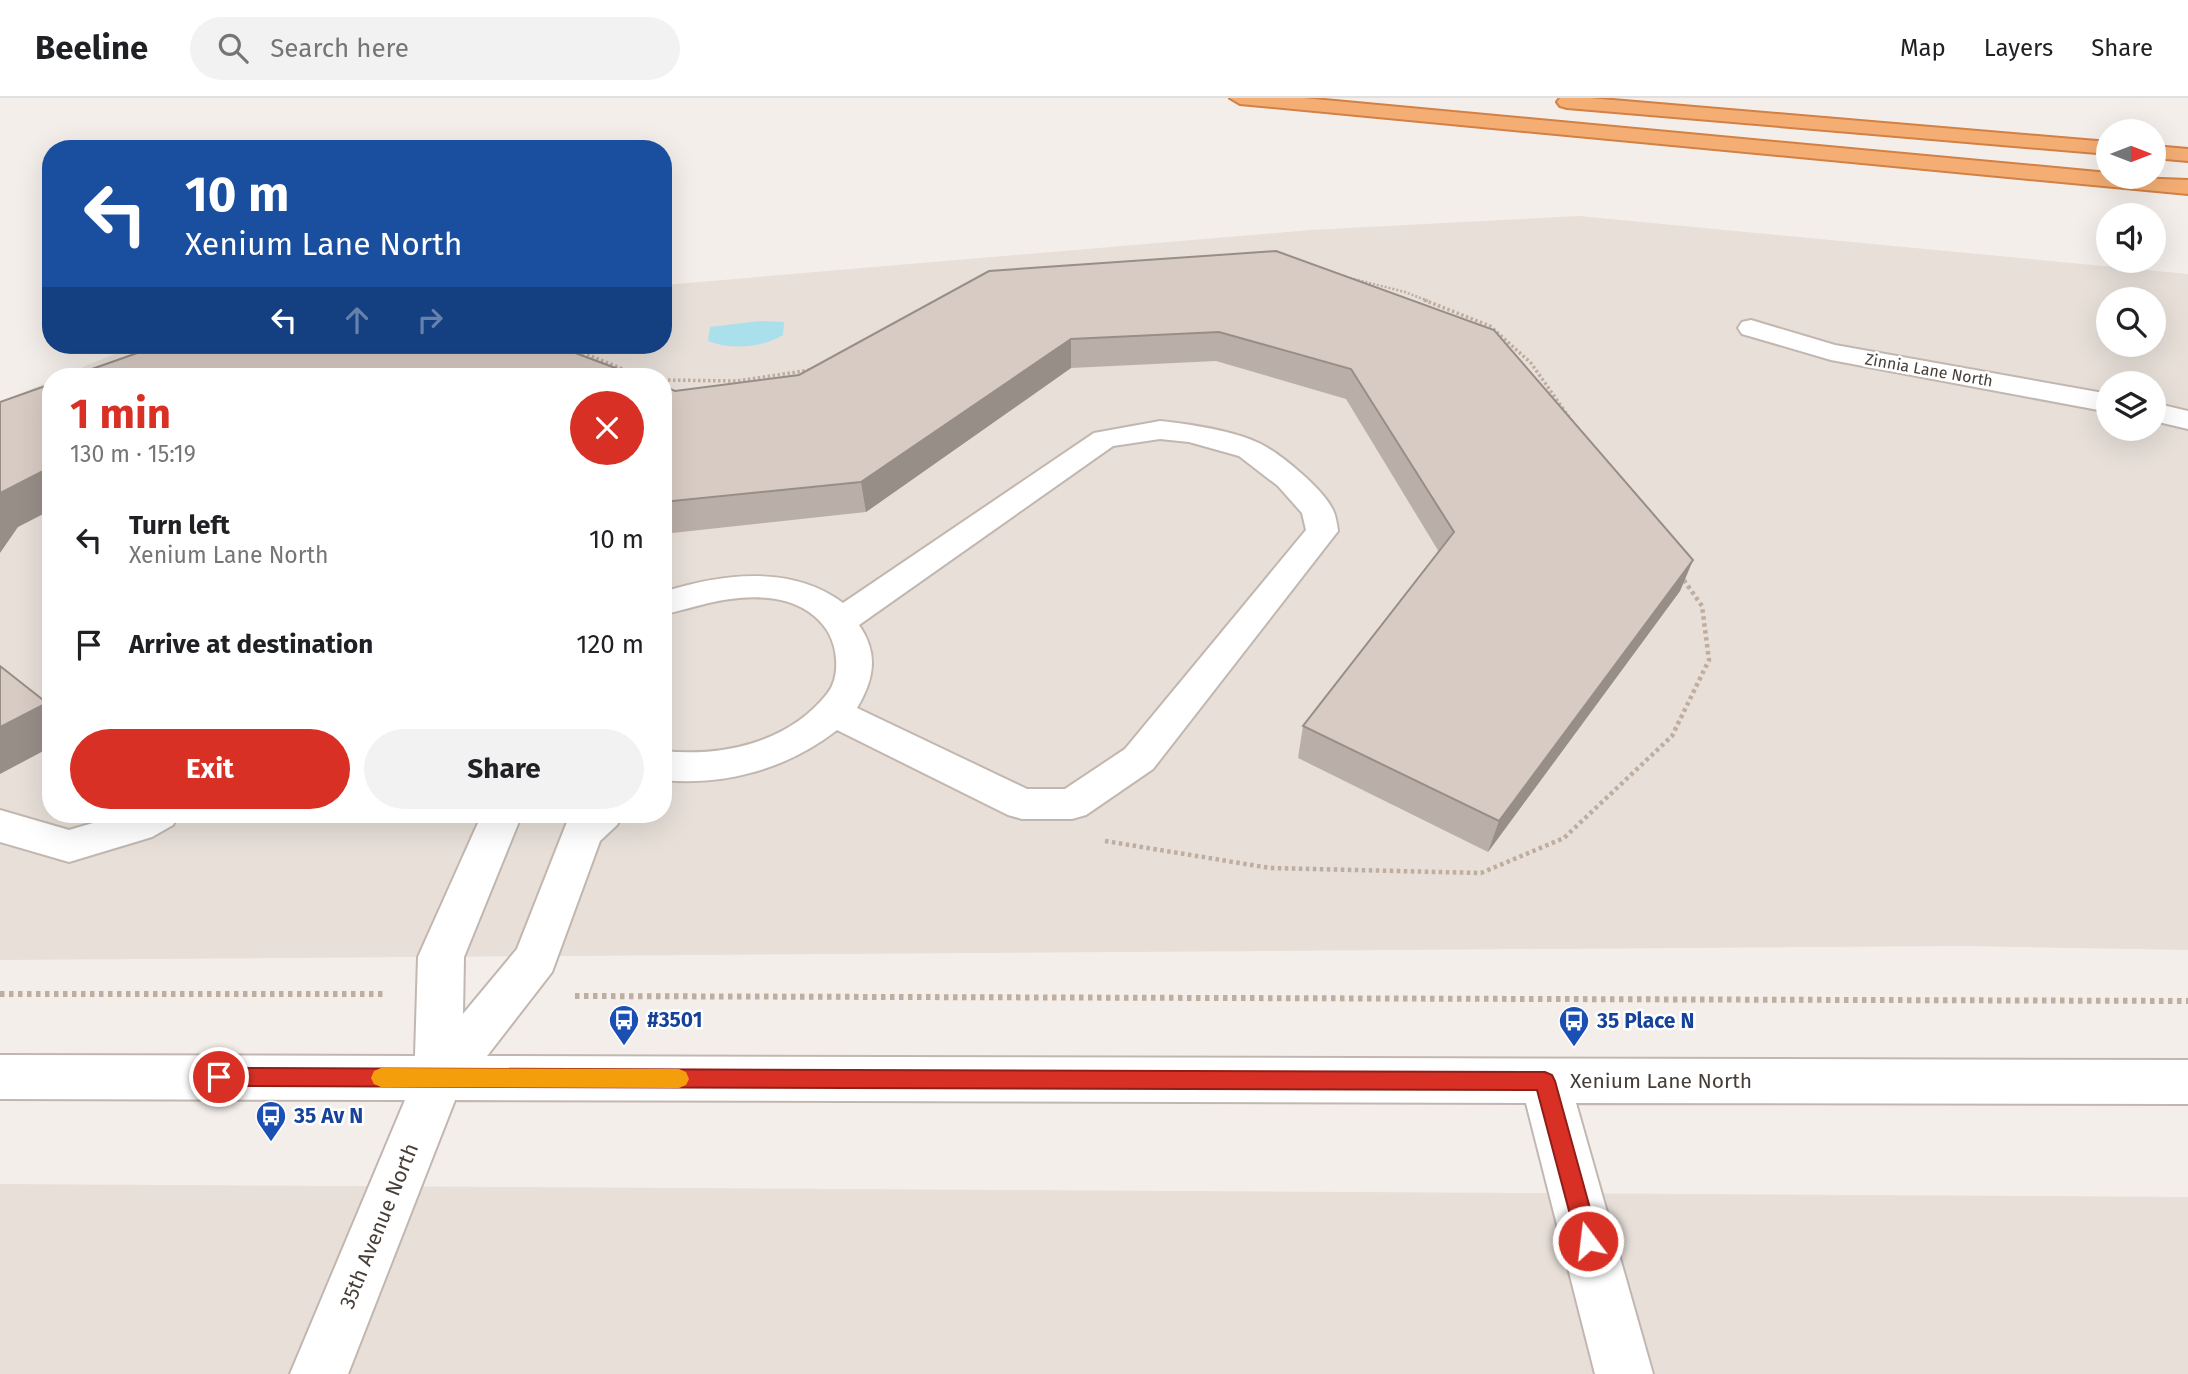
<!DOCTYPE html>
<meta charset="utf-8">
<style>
:root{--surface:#fff;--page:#f2f2f2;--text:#202124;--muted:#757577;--line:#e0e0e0;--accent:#d93025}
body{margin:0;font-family:"Fira Sans",sans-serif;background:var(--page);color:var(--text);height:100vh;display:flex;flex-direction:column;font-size:26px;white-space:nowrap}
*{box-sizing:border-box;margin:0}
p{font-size:23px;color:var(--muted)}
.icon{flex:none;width:38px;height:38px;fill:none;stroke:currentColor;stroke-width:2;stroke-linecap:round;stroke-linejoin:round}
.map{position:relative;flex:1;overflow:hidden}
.details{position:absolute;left:42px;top:270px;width:630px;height:455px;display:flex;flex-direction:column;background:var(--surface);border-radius:28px;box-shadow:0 7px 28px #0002}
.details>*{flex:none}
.hud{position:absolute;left:42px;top:42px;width:630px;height:214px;border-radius:28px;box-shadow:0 7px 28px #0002;background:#1a4fa0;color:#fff;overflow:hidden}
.needle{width:46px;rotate:90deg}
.controls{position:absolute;left:2096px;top:21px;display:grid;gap:14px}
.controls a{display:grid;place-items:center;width:70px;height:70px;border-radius:50%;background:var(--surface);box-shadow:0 7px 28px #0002;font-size:35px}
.pin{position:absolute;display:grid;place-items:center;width:60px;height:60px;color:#fff;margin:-30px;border:4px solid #fff;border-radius:50%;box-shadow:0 2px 7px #0007}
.me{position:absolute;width:77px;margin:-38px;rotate:345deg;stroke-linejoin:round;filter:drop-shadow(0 0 5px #0008)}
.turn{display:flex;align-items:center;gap:24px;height:147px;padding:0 28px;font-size:32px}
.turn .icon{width:91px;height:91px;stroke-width:2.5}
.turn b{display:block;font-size:49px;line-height:60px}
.lanes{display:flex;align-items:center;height:66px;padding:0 28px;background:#0003;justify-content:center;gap:35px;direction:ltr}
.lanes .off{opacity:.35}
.round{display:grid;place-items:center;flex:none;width:74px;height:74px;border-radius:37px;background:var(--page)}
.summary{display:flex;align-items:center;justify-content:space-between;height:119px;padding:0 28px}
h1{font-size:42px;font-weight:700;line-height:52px;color:var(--accent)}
.action{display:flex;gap:14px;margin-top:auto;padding:14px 28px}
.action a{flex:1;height:80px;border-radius:42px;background:var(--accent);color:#fff;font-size:28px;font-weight:700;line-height:80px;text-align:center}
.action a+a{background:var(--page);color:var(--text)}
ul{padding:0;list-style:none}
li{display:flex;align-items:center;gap:21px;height:105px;padding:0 28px}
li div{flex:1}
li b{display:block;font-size:26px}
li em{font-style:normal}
header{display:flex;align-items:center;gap:42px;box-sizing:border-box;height:98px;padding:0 35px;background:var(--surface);border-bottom:2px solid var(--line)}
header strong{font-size:33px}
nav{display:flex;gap:38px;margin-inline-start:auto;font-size:24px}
.search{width:490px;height:63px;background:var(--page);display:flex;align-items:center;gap:18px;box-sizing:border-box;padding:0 24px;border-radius:38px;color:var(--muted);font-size:26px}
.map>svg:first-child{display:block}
</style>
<header>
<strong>Beeline</strong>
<div class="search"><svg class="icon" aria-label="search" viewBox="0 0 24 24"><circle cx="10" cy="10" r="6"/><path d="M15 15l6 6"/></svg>Search here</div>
<nav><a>Map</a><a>Layers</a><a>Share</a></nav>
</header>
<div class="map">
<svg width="2188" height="1276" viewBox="0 0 2188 1276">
<rect width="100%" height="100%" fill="#f4eeea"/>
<path fill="#e7dfd8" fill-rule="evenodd" d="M1579,118L2188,176V852L1964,848L0,862V304L51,283V716H663V278H61L137,247H663V187L1310,132ZM2109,201H2154V247H2109ZM2109,285H2154V331H2109Z
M0,1086L2188,1099V1276H0Z"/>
<path fill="#aadfec" d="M760,223L784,224L783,237C761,250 732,252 708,243L710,229Z"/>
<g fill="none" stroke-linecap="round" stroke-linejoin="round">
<g stroke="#c2b7b0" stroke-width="4">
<path id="minor" d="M1751,222L1835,247L2109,296V314L1831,262L1742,236L1738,230L1742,224Z
M2154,305L2188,313V331L2154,323Z
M1160,323C1189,326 1235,333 1261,346C1282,357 1323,391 1333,412C1336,418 1337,426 1338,433L1153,671L1086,717L1072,721H1022L1008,717L837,632C787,671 725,688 663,682V653C722,659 788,645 827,596C835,586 837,573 836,561C834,524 802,503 768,500C731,496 698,508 663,517V494C721,476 791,466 843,505L1094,335ZM1160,341L1189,344L1239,358L1278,388L1302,415L1306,432L1125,651L1065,691H1027L857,610C874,581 879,556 859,527L1113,348Z
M0,712L69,732L124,716H179L173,727L152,739L69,764L0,744Z
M482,716H522L464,859L463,916L517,851L567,724L576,716H623L617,727L600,743L552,874L487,958L2188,962V1006L1576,1005L1653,1276H1595L1526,1005L455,1002L348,1276H290L405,1002L0,1001V957L415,958L418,859Z"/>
</g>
<g stroke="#d38044" stroke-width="4">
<path id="highway" d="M1230,0H1303L2109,75V79L2188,82V96L1240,6Z
M1560,0H1589L2109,44V56L1567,10L1560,8L1557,4Z
M2154,48L2188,51V63L2154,60Z"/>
</g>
<path stroke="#bfad9f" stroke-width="2.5" stroke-dasharray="2 2" stroke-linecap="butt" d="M1342,178L1405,194L1428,203"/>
<path stroke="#bfad9f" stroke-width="3.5" stroke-dasharray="2.5 2.5" stroke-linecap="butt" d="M1424,202L1490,228L1531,265L1573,325
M564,247L640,278
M663,282L737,283L810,272"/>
<path stroke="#bfad9f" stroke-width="4.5" stroke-dasharray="3.5 3.5" stroke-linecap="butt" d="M1105,743L1270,770L1481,775L1564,740L1672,638L1709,562L1702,508L1681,478"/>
<path stroke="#bfad9f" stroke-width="6" stroke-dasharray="4.5 4.5" stroke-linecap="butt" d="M0,896H385
M575,898L2188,903"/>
<use href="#minor" fill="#fff" fill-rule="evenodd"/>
<use href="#highway" fill="#f4ae74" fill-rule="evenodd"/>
</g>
<path fill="#baafa8" d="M1276,153L1693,462L1680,493L1488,754L1298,660L1303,628L1439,454L1346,301L1216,263L1071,270L866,414L663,436V288L675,293L799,277Z"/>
<path fill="#978e88" d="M1071,241V270L866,414L861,384Z
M51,369V412L18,429L0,455V395Z
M1693,462L1680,493L1488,754L1499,723Z
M47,605L51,609V649L0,676V629Z"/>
<path fill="#d8cbc3" stroke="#978e88" stroke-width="2" d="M1276,153L1494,232L1693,462L1499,723L1303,628L1454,434L1351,271L1219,234L1071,241L861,384L663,404V288L675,293L799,277L989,173Z
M160,247H554L637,278H72Z
M51,286V369L0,395V304Z
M0,568L47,605L0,629Z"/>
<path fill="#d93025" stroke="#8d1f18" stroke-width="2" d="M219,970L1545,974L1552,977L1555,983L1599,1143L1596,1151L1588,1154L1580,1151L1577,1143L1537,992L219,988L212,986L209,979L212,973Z"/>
<path fill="#f59e0b" d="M381,970L679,971L686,974L689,981L686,987L679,990L381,989L374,986L371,980L374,973Z"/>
<defs>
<g id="bus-pin" transform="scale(1.575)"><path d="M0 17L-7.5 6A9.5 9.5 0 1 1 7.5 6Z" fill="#1a4fb4" stroke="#fff"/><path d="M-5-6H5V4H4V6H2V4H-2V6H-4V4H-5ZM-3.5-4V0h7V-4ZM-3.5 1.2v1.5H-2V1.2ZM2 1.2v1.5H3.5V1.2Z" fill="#fff"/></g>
</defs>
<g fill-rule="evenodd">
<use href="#bus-pin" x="624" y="922"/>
<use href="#bus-pin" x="1574" y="923"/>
<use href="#bus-pin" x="271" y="1018"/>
</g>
<g text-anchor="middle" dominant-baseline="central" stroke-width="5" stroke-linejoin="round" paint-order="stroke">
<g font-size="16" fill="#473e38" stroke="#fff">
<text transform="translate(1929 272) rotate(10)">Zinnia Lane North</text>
</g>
<g font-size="21" font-weight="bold" fill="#164399" stroke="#fff" text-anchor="start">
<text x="647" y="922">#3501</text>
<text x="1597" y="923">35 Place N</text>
<text x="294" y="1018">35 Av N</text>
</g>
<g font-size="21" fill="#473e38" stroke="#fff">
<text x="1661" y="983">Xenium Lane North</text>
<text transform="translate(379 1128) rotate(-68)">35th Avenue North</text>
</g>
</g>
</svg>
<div class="controls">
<a><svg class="needle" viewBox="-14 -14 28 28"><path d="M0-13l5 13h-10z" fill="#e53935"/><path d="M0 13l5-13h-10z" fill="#757577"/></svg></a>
<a><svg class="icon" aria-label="sound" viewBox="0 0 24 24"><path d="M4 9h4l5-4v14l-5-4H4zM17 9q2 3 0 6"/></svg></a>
<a><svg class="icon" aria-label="search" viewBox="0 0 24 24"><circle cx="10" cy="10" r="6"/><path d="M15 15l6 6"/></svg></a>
<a><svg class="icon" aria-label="layers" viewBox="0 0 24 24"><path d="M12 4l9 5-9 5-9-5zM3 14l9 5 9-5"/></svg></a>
</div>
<div class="pin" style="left:219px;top:979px;background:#d93025"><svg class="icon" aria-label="arrive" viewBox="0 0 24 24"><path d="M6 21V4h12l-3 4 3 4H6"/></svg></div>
<svg class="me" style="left:1588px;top:1143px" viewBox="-20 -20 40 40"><circle r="17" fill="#d93025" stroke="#fff" stroke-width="3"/><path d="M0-11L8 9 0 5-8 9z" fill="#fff"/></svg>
<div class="hud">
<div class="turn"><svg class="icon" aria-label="left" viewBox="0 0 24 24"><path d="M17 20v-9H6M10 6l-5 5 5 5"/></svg><div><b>10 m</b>Xenium Lane North</div></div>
<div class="lanes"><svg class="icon" aria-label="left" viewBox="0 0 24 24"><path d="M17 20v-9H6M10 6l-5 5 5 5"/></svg><svg class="icon off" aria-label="ahead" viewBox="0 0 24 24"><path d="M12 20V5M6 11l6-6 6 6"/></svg><svg class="icon off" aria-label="right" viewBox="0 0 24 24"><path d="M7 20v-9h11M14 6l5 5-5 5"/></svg></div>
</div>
<section class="details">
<div class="summary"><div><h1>1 min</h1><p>130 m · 15:19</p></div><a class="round" style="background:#d93025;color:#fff"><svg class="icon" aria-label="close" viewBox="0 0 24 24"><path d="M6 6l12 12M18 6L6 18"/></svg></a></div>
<ul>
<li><svg class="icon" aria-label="left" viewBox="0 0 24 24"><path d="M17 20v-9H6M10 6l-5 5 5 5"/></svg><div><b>Turn left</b><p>Xenium Lane North</p></div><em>10 m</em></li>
<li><svg class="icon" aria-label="arrive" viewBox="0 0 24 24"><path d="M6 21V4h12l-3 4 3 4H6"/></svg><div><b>Arrive at destination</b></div><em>120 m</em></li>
</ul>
<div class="action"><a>Exit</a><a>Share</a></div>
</section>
</div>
